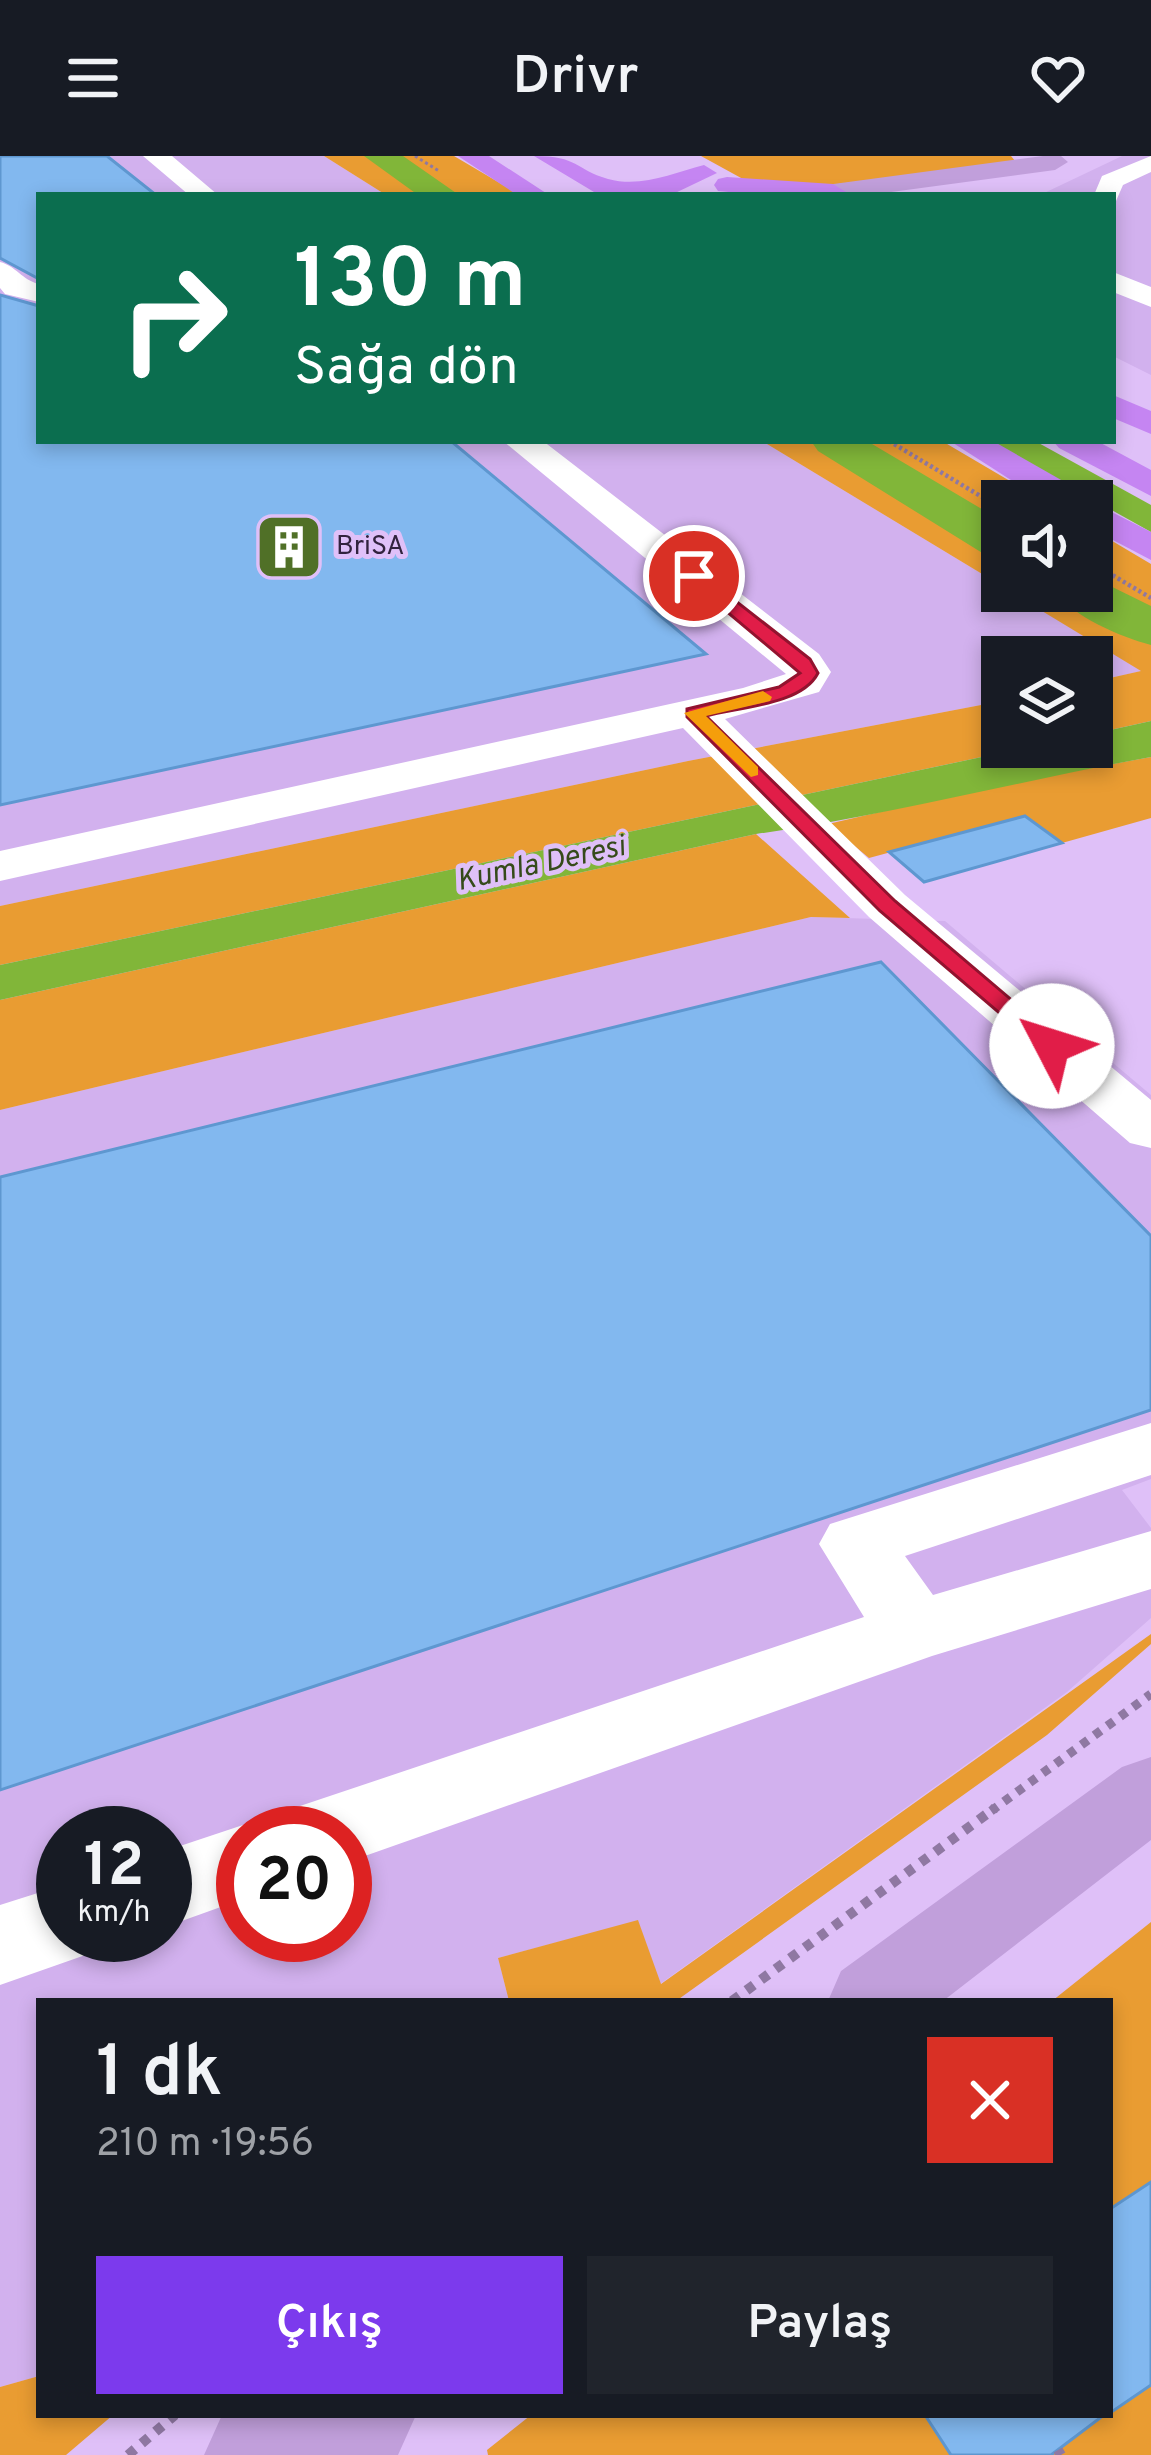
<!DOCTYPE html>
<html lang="tr">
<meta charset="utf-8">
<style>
:root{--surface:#171b24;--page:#20242c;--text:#f1f3f6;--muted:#9ea1a6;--accent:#7c3aed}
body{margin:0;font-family:Overpass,sans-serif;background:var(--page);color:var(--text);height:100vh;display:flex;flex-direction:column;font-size:45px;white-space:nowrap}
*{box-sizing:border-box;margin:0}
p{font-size:39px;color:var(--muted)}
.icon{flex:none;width:66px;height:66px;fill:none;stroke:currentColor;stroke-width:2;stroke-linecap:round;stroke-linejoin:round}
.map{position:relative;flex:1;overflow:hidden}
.panel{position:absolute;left:36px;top:1842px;width:1077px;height:420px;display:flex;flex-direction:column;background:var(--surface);border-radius:0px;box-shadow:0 6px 18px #0003}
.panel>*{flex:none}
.top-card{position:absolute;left:36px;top:36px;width:1080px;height:252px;border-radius:0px;box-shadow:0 6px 18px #0003;background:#0b6e4f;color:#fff;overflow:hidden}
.buttons{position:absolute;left:981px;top:324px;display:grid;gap:24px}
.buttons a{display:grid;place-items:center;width:132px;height:132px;border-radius:0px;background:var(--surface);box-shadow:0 6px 18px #0003;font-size:60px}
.speed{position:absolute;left:36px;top:1650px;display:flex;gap:24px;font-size:60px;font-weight:700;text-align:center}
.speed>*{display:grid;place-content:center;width:156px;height:156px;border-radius:50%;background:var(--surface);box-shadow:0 6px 18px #0003;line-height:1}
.speed small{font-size:30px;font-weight:400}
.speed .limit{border:18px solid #d22;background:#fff;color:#111}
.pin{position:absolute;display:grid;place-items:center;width:102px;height:102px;color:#fff;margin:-51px;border:6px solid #fff;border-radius:50%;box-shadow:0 3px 12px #0007}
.me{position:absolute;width:132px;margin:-66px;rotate:310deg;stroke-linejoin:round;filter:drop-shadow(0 0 9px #0008)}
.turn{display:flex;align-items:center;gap:42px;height:252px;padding:0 60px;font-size:54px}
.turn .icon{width:156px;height:156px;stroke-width:2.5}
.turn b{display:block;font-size:84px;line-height:102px}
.round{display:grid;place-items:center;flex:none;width:126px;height:126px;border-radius:0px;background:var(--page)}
.head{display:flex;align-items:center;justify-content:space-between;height:204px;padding:0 60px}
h1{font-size:72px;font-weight:600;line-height:90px}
.primary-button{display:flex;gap:24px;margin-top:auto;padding:24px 60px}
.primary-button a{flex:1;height:138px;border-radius:0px;background:var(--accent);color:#fff;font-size:48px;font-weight:600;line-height:138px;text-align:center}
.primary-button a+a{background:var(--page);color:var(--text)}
header{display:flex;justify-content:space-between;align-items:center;height:156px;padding:0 60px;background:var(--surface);font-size:54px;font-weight:600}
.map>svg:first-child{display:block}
</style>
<header><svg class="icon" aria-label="menu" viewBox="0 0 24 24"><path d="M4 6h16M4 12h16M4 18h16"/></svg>Drivr<svg class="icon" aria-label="heart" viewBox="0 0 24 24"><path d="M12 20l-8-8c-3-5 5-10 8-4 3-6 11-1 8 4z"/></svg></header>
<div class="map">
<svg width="1151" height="2299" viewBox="0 0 1151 2299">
<rect width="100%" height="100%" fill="#dfc0f8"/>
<path fill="#d2b1ee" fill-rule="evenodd" d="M0,0H324L386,39H39V285H762L1002,430V435H1010L1142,515L1092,526V501H1002V545L688,605L0,750Z
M1122,0H1151V219L1113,200V39H1040Z
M811,761L945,765L1151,939V1323L1122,1334L1151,1372V1462L1067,1536L660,1828L638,1765L498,1802L509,1845H39V2220L0,2231V954ZM63,1677H165V1779H63ZM243,1677H345V1779H243Z"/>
<path fill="#e99c32" d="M324,0H454L520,39H386Z
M701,0H1011L1016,6L822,30L752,28Z
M762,285H942L1044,345H1002V430Z
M1092,373L1151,408V565L1092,578V526L1141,515L1009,435H1092Z
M1002,545V591H1029L0,809V750L688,605Z
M1151,601V662L1062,687L1024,660L869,702L828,668L992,630Z
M756,678L850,762L811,761L0,954V844Z
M1151,1478V1488L1047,1579L676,1845H509L498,1802L638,1764L661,1828Z
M1151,1766V2299H488L487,2294L531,2259H1110V1845H1052Z
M39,2220V2259H113L66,2299H0V2231Z"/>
<path fill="#81b639" d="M988,285H1035L1151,349V376Z
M1151,565V601C1019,625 889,659 756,678L0,844V809L1029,591H1092V578Z"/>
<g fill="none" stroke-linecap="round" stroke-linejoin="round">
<path fill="#81b639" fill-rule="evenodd" d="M364,0H403L459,39H418Z
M811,285H867L1002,365V402L984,398L818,295Z
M1092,421L1151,450V489C1121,481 1073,461 1055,435H1092Z"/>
</g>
<path fill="#82b8ef" stroke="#5e97d0" stroke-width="3" d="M0,0H107L156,39H39V123L0,102Z
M0,139L39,150V285H451L706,498L0,649Z
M1025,660L1062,687L924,726L889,696Z
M881,806L1151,1080V1254L0,1634V1021Z
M1151,2026V2229L1110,2257V2053Z
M925,2259H1104L1051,2299H951Z"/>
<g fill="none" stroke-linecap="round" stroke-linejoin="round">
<path stroke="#8f78a2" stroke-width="3" stroke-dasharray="3 3" stroke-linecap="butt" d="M415,0L439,15"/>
<path stroke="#8f78a2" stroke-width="4.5" stroke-dasharray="3 3" stroke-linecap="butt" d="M889,285L1002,353
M1092,407L1151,442"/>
<path stroke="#8f78a2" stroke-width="9" stroke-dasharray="8 8" stroke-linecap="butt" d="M991,1655L1151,1538"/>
<path stroke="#8f78a2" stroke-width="10" stroke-dasharray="9 9" stroke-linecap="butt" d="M732,1845L995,1652
M1058,2294L1061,2299
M128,2299L175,2259"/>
<path fill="#fff" fill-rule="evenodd" d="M143,0H172L218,39H189Z
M1151,0V16L1123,29L1116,45L1113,39H1094L1102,20Z
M0,106C16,110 22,124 39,128V146L5,138L0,132Z
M1113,116L1151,131V151L1113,136Z
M503,285H543L819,498L831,516L819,536L725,563L905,739L1151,944V992L1130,987L869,761L683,572L0,725V695L743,532L786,518Z
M1151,1267V1319L905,1400L933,1439L1151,1375V1433L932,1500L345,1707V1677H285L297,1651L864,1461L819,1388L830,1368Z
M243,1669L266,1677H243V1743L165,1771V1695Z
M63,1729V1779H102L94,1796L0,1829V1749Z"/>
<path fill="#c19fdb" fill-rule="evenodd" d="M1043,0H1061L1068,6L1055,14L869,39H798L811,31Z
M1151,1601V1684L943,1845H828L841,1815L1122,1611Z
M222,2259H416L398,2299H204Z"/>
<path fill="#c585f2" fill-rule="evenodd" d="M458,0H489L549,39H517Z
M534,0C579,0 574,13 608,23C642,32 673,17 704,9L717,17L671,39H599Z
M727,21L833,28L846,36L760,39L718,35L714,29L718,23Z
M1113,239L1151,255V278L1113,262Z
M950,285H993L1084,337L1090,345H1044Z
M1053,285H1097L1151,314V340L1059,292Z
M1092,346L1151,376V404L1092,373Z"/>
</g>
<path fill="#e11d48" stroke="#92132f" stroke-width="3" d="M689,417H700L810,503L818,517C802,549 739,551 706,560L895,745L1060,885V895H1044L880,755L687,561V553L779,531L800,517L689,424Z"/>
<path fill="#f59e0b" d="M763,535L772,541L770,545L706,560L758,611V619L751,621L684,557Z"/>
<defs>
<g id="building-square" transform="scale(3.45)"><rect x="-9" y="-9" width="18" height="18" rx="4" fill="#507027" stroke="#dfc0f8"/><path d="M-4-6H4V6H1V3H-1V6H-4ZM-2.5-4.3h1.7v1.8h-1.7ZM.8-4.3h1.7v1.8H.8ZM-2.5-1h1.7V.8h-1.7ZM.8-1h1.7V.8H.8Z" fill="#fff"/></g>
</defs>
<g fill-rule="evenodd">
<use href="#building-square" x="289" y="391"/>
</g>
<g text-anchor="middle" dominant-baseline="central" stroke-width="10" stroke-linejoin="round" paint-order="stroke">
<g font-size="27" fill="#32233e" stroke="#dfc0f8" text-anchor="start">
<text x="336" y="391">BriSA</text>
</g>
<g font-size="30" font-style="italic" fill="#354a1a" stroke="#dfc0f8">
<text transform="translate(541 709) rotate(-12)">Kumla Deresi</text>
</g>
</g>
</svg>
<div class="buttons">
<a><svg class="icon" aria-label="sound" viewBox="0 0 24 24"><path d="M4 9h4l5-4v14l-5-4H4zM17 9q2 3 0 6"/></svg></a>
<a><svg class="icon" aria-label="layers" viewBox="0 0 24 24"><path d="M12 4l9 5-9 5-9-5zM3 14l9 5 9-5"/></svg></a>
</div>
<div class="speed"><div>12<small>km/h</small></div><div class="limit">20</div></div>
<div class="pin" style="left:694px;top:420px;background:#d93025"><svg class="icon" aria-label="arrive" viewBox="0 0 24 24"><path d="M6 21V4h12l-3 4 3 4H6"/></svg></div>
<svg class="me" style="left:1052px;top:890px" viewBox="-20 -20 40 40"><circle r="19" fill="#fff"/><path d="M0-13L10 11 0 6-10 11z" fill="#e11d48"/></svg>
<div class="top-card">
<div class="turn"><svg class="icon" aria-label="right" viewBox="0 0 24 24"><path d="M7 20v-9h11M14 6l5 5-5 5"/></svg><div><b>130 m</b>Sağa dön</div></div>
</div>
<section class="panel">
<div class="head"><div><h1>1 dk</h1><p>210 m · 19:56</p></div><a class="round" style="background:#d93025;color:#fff"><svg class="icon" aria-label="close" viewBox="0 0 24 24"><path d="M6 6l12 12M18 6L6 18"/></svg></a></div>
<div class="primary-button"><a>Çıkış</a><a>Paylaş</a></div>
</section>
</div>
